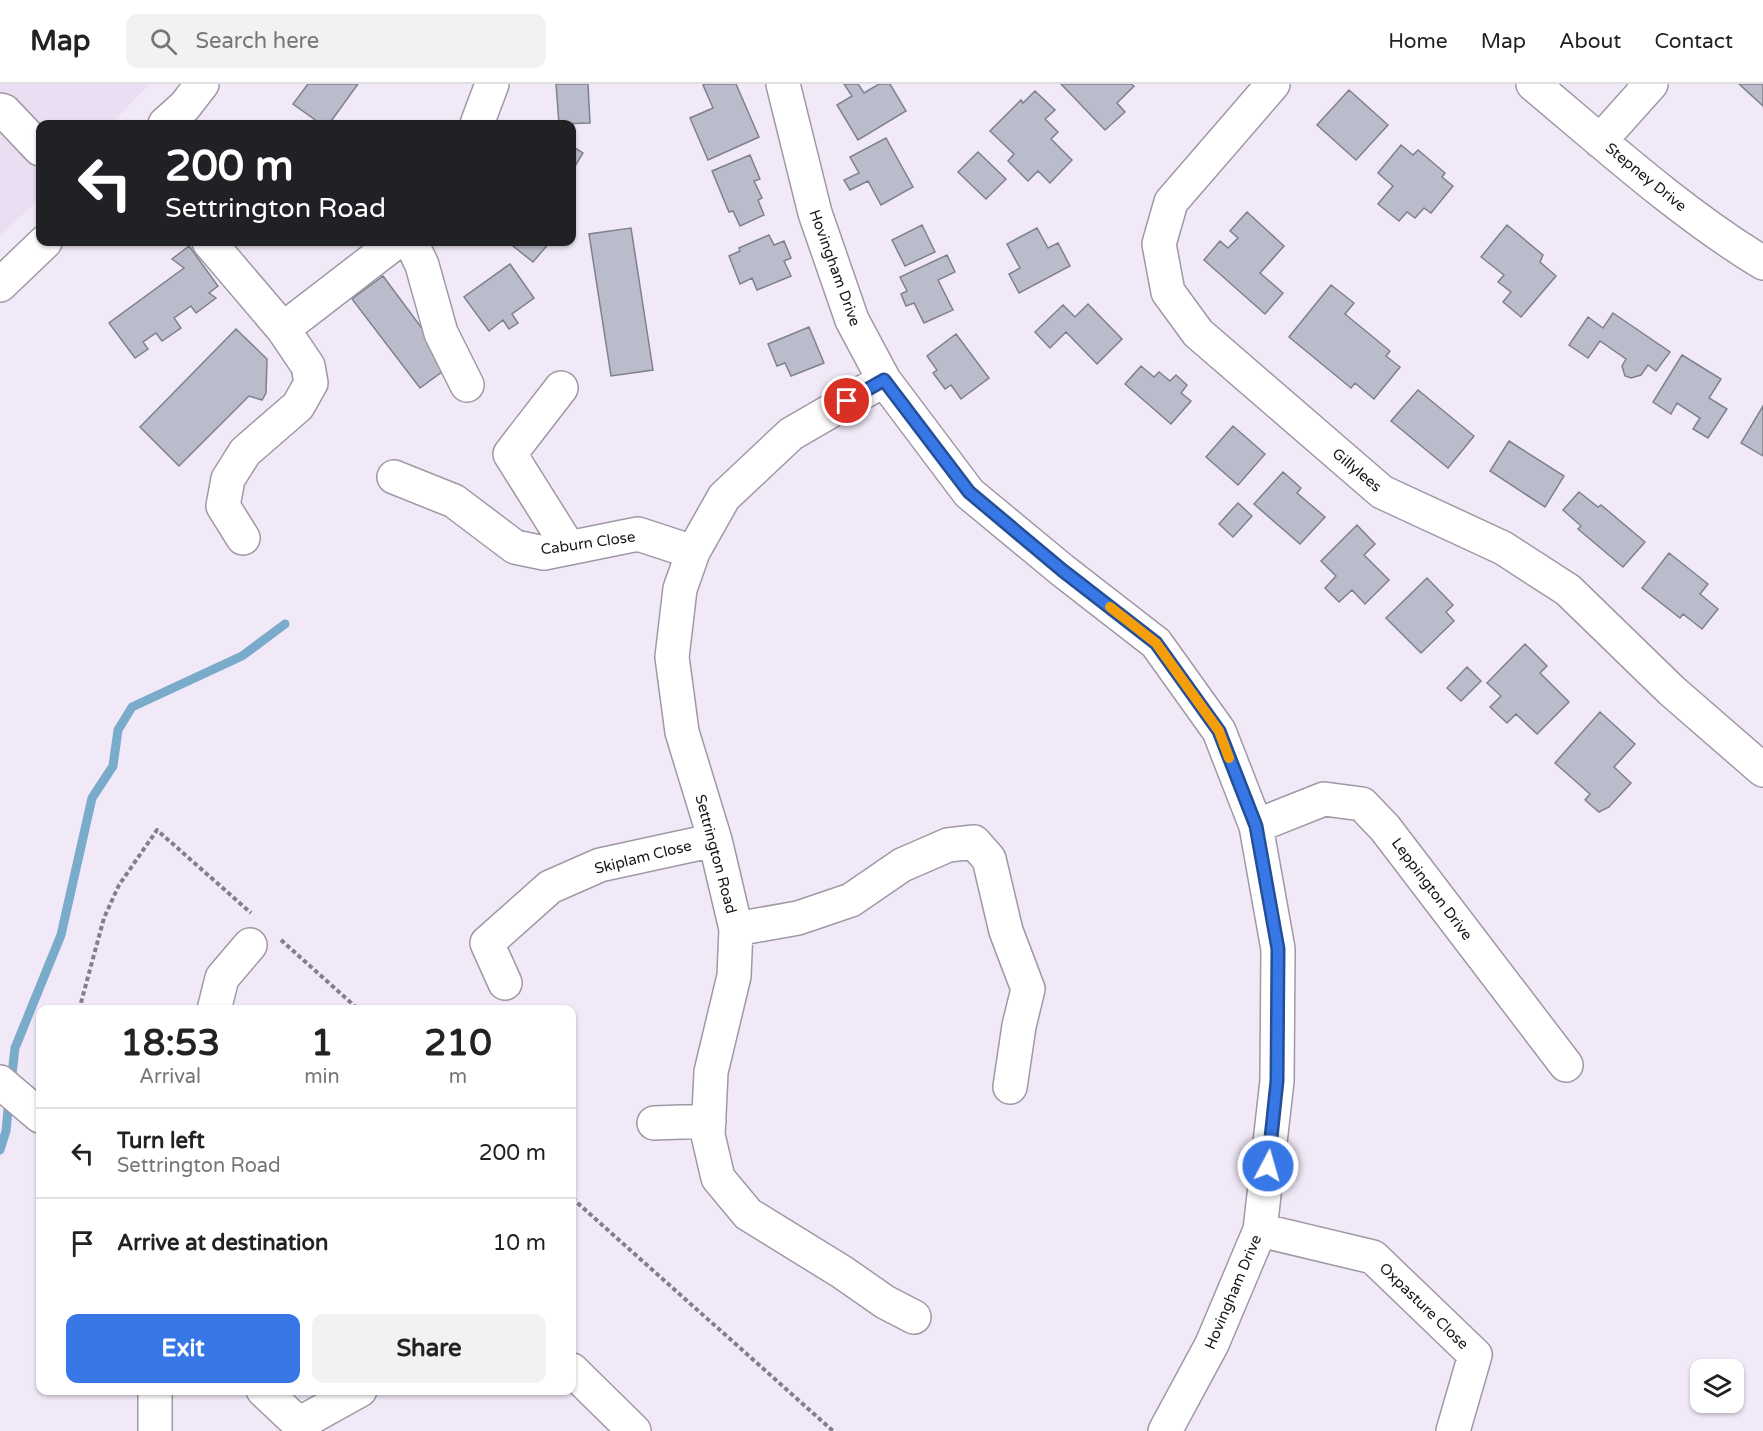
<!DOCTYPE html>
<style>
:root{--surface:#fff;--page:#f2f2f2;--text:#222;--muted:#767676;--line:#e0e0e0;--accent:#3778e6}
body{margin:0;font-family:"Varela Round",sans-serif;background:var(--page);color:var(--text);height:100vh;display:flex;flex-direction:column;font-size:22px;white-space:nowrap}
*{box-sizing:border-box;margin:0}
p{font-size:20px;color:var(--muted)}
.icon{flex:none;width:33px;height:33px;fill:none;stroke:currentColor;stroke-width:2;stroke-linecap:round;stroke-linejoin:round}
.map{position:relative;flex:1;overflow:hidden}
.details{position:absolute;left:36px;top:921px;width:540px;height:390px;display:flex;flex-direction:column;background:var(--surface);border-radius:12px;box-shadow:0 2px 4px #0004}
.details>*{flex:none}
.guide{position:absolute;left:36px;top:36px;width:540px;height:126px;border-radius:12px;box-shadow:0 2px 4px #0004;background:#202124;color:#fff;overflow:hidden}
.buttons{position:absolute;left:1690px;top:1275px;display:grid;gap:12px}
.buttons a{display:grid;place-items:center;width:54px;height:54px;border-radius:12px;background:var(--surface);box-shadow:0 2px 4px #0004;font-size:30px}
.pin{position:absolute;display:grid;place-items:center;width:51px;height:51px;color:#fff;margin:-26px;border:3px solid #fff;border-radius:50%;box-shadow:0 2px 6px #0007}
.me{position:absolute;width:66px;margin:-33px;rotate:6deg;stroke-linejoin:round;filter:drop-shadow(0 0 4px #0008)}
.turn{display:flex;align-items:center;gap:21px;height:126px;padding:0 30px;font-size:27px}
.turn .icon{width:78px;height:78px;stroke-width:2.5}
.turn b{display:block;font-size:42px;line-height:51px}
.eta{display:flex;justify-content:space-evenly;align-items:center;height:102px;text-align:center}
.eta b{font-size:36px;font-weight:700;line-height:42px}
.action{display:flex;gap:12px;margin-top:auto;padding:12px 30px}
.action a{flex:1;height:69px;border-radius:12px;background:var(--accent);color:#fff;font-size:24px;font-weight:700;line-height:69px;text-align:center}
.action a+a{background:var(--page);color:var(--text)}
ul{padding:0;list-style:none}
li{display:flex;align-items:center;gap:18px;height:90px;padding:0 30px;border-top:2px solid var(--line)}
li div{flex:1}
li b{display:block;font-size:22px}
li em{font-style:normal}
header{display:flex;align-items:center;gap:36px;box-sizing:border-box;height:84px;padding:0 30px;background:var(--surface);border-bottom:2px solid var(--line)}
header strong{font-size:28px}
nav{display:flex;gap:33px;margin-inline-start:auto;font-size:21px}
.search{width:420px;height:54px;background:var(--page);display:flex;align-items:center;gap:15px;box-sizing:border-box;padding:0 21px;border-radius:12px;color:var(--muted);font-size:22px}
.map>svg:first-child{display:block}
</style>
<header>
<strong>Map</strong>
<div class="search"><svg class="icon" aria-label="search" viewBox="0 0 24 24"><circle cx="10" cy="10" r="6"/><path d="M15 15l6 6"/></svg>Search here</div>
<nav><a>Home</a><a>Map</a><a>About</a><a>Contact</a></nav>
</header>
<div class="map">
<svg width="1763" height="1347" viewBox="0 0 1763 1347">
<rect width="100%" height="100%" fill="#f1e9f7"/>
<path fill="#eadef3" d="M0,0H149L111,40H40V114L0,152Z"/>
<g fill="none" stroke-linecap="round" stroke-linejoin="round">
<path stroke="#7aabcb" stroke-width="9" d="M11,999L15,964L61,851L92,714L113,682L118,646L132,623L242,572L285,540
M0,1066L6,1047L9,1015"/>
</g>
<path fill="#bbbccb" stroke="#7f808d" stroke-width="1.5" d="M308,0H358L329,40H321L293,20Z
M556,0H588L590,39L559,40Z
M705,0H736L759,53L708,76L690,34L713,24L703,1Z
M844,0H858L864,9L879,0H890L906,27L858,56L837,21L852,12Z
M1061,0H1131L1134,2L1117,19L1125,28L1105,46Z
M1739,0H1763V22Z
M1349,6L1388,41L1356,76L1317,41Z
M1035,7L1055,26L1045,35L1058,48L1051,55L1072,76L1050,99L1038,87L1028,97L1008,77L1014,70L990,47L1021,16L1023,19Z
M886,54L913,103L881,121L868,97L850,106L844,96L859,89L850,73Z
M1401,61L1413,71L1418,66L1445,89L1442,93L1453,102L1431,129L1424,124L1415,134L1407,128L1399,137L1378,120L1393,102L1378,89Z
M572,62L583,69L572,87Z
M978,68L1006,95L986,115L958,88Z
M750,71L760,95L754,97L762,114L758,116L764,131L740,142L733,127L729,128L712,87Z
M1247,128L1284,162L1260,189L1283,209L1265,230L1204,176L1220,157L1228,164L1238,154L1230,147Z
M922,141L935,168L905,182L892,156Z
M1507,141L1543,171L1540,178L1556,192L1521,233L1503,218L1511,208L1498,198L1504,191L1481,173Z
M631,144L653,286L611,292L589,150Z
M1037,144L1048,164L1058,159L1070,182L1019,209L1009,190L1020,184L1007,160Z
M769,151L774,161L784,157L791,174L784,177L791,192L757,206L752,194L740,200L729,172L740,167L739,164Z
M508,158H550L533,178Z
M189,162L218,202L209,209L216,214L196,229L191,222L174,234L181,244L162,257L156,249L143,258L148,265L135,274L109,239L184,184L172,175Z
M947,171L955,188L938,196L953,226L924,239L914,219L906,222L901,210L907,207L900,193Z
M510,180L534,214L512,230L518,239L509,245L503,236L489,247L464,213Z
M383,192L450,282L420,304L352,215Z
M1331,201L1354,219L1345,230L1390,267L1386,272L1400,283L1374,315L1355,299L1351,304L1289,253Z
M1088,220L1122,255L1097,280L1066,248L1050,264L1035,248L1063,221L1075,233Z
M1613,229L1670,268L1656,287L1648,281L1641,291L1631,294L1625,292L1622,282L1626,275L1600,257L1588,274L1569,261L1588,233L1603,244Z
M809,243L824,279L791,292L785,279L777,282L768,260Z
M236,245L267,275L266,309L262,316L249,312L179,382L140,343Z
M956,250L989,294L961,315L951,301L945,305L933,289L937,286L927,272Z
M1682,271L1721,295L1709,314L1727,325L1708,354L1693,345L1700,334L1677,319L1671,330L1653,318Z
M1141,282L1154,293L1159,288L1170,297L1176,291L1187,301L1181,309L1191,317L1171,340L1125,300Z
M1418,306L1474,352L1448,384L1391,337Z
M1763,322V372L1741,359Z
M1233,342L1265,370L1238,401L1206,373Z
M1509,357L1564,392L1545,423L1490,387Z
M1283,388L1301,404L1297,409L1325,433L1300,460L1254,420Z
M1579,408L1598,423L1601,421L1645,458L1623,483L1578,445L1581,442L1563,426Z
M1238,419L1252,432L1233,453L1219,440Z
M1357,441L1375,460L1364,471L1389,496L1365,520L1352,506L1339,518L1325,504L1336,492L1321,477Z
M1669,469L1708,500L1700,510L1718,525L1702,545L1683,530L1680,534L1642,504Z
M1427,494L1453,521L1446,528L1454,537L1421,569L1386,534Z
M1525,560L1547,582L1540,589L1569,618L1537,650L1516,630L1507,639L1490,623L1501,612L1487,599Z
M1467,583L1481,597L1461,617L1447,604Z
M1600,628L1635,660L1614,683L1631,699L1609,723L1599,728L1585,716L1590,710L1555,679Z"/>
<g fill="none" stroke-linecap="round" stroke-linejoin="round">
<g stroke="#9f98a5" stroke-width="36">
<path id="minor" d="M783,0L815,129L852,236L884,296L969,409L1062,486L1156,559L1219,647L1256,742L1278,865L1277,997L1260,1146L1212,1260L1165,1347
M1273,0L1171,118L1159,160L1168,208L1198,249L1382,408L1503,464L1568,506L1672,607L1763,686
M1533,0C1607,62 1681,129 1763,179
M0,26L4,27L40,65
M165,40L185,22L202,0
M477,40L492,0
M1600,57L1651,0
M209,158L283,245
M411,158L422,181L441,249L467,301
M0,201L45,158
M884,296L791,350L724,413L693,468L680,505L672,573L682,648L715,756L736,845L734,892L711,988L708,1051L718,1094L748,1130L842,1188L885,1218L914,1233
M561,304L510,370L569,464
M394,393L454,417L515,463L544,469L638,450L693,468
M243,454L223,422L228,395L245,368L298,322L311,299L308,282L283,245L396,158
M1256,742L1324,715L1362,720L1385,744L1566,981
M736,845L798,834L851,816L902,781L948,761L974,758L989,775L1006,847L1028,905L1019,942L1010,1003
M505,899L487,859L550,803L600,781L715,756
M214,926L222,894L250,861
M0,998L40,1032
M654,1039L709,1037
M1260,1146L1373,1173L1475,1271L1453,1347
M572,1286L634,1347
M155,1306V1347
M263,1306L299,1340L302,1347
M299,1340L360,1306"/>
</g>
<path stroke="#837e87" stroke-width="4" stroke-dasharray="4.5 3" stroke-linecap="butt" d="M281,856L359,926
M79,926L104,834L119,801L157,746L251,829
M572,1114L833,1347"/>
<use href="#minor" stroke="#fff" stroke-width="33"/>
</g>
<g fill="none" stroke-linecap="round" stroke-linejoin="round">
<g stroke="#244e96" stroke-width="15">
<path id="route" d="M847,317L884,296L969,408L1062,486L1156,559L1219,647L1256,742L1278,865L1277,997L1268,1082"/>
</g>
<use href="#route" stroke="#3778e6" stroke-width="10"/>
<path stroke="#f59e0b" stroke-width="10" d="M1110,523L1156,559L1219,647L1229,674"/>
</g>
<g text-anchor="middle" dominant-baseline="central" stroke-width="6" stroke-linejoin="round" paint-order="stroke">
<g font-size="15" fill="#18161a" stroke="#fff">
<text transform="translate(1646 93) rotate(39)">Stepney Drive</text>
<text transform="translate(835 184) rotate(70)">Hovingham Drive</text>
<text transform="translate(1357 386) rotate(40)">Gillylees</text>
<text transform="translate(588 459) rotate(-8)">Caburn Close</text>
<text transform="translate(716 770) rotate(75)">Settrington Road</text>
<text transform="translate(643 773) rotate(-14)">Skiplam Close</text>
<text transform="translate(1432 805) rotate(53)">Leppington Drive</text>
<text transform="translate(1233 1208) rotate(-67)">Hovingham Drive</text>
<text transform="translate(1424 1222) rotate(44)">Oxpasture Close</text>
</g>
</g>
</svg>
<div class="buttons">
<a><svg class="icon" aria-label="layers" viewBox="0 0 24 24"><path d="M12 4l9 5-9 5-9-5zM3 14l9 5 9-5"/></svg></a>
</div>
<div class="pin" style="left:847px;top:317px;background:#d93025"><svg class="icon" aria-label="arrive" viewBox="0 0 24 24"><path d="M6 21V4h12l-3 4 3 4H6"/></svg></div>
<svg class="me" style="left:1268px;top:1082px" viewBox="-20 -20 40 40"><circle r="17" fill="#3778e6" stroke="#fff" stroke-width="3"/><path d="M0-11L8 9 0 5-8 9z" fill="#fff"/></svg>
<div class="guide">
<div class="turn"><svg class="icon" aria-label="left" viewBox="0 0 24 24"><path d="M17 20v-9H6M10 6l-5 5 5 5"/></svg><div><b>200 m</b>Settrington Road</div></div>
</div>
<section class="details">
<div class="eta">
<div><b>18:53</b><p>Arrival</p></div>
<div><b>1</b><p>min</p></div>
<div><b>210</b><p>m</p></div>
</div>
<ul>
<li><svg class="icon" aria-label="left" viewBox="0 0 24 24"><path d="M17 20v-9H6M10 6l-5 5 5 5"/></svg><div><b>Turn left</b><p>Settrington Road</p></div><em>200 m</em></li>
<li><svg class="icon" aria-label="arrive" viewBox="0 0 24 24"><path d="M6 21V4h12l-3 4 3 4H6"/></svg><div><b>Arrive at destination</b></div><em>10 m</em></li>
</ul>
<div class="action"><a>Exit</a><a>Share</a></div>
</section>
</div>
